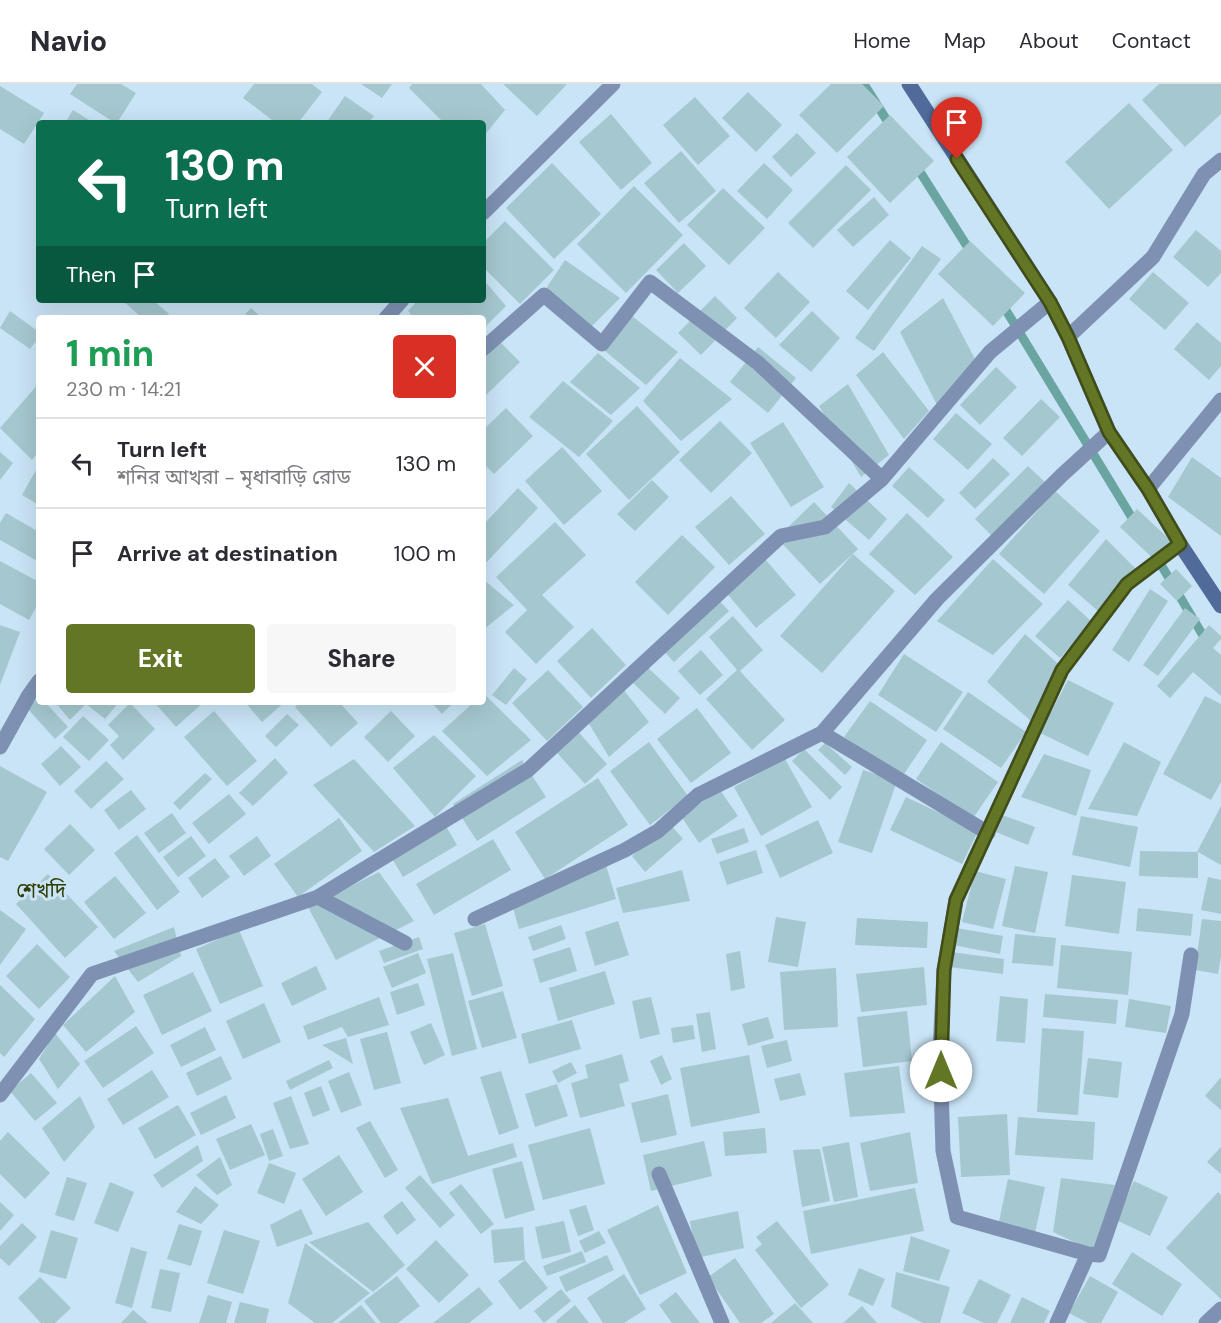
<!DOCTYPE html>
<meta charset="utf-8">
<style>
:root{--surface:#fff;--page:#f7f7f7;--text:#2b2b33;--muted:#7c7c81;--line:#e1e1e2;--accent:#637625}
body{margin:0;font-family:"DM Sans","Noto Sans Bengali",sans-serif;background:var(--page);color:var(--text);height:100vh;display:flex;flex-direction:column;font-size:22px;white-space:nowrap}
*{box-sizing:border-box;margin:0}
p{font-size:20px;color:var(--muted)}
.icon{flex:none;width:33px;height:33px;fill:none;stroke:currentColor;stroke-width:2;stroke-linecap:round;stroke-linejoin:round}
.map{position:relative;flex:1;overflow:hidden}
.drawer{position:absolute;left:36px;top:231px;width:450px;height:390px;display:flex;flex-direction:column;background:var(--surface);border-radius:6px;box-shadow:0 6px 24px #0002}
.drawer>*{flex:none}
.top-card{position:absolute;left:36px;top:36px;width:450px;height:183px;border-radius:6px;box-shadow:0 6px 24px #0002;background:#0b6e4f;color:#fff;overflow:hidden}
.pin{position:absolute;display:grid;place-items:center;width:51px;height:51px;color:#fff;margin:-62px -26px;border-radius:50% 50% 50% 0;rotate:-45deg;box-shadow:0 0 6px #0007}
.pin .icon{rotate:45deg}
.me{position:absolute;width:66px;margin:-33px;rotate:0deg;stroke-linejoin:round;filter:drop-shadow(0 0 4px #0008)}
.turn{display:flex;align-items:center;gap:21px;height:126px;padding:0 30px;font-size:27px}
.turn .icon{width:78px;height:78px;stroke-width:2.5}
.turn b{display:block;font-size:42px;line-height:51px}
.then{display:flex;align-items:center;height:57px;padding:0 30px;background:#0003;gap:12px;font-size:22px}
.round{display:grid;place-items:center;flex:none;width:63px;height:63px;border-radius:6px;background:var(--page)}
.headline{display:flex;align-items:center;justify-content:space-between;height:102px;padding:0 30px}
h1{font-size:36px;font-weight:800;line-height:45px;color:#1e9e55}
.cta{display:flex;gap:12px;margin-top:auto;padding:12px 30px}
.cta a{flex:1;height:69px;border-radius:6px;background:var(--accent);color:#fff;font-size:24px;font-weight:800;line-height:69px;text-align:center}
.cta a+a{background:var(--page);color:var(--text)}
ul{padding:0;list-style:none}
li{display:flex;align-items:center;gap:18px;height:90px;padding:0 30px;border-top:2px solid var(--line)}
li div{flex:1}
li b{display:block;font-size:22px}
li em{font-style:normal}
header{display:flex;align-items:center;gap:36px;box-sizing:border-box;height:84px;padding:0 30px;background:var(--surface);border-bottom:2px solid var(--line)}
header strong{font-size:28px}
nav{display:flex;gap:33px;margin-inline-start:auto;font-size:21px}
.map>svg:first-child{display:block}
</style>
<header>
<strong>Navio</strong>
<nav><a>Home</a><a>Map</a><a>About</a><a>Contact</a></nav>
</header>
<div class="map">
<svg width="1221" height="1239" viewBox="0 0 1221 1239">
<rect width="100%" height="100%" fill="#c9e4f6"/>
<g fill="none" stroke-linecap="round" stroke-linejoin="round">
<path stroke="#6ba5a2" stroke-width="9" d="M864,0L891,43
M915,80L972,170
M1001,218L1137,442
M1157,474L1208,560"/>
</g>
<path fill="#a5c7cf" d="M77,0H121L136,9L117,39H115L70,10Z
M254,0H312L322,8L298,39H276L243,14Z
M361,0H392L382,14Z
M412,0H481L505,26L483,53V39H444L409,4Z
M503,0H567L537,32Z
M831,0H862L884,22L837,69L799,31Z
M1159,0H1221V30L1185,63L1142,16Z
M0,2L44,29L24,60L0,45Z
M748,8L782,41L756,68L722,34Z
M345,12L374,32L368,39H326Z
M695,13L730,52L698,81L663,41Z
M1129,19L1173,66L1109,125L1065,78Z
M73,26L94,39H65Z
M611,30L652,79L621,106L579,58Z
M890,31L934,77L890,119L847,73Z
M797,49L816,69L791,93L772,73Z
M681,67L716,107L679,139L644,99Z
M552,79L601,130L554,175L506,124Z
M764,79L793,106L767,135L737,107Z
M846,81L871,106L813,164L788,139Z
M634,102L683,151L626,209L577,160Z
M723,104L765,144L729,181L687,141Z
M874,113L889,131L853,163L837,146Z
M505,137L554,186L520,220L483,183V159Z
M1196,146L1221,167V189L1208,203L1173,173Z
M890,156L911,174L868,226L846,207Z
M970,157L1025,209L993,242L938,190Z
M684,159L706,182L678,209L656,186Z
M922,162L941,175L874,267L855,254Z
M565,176L620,214L590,244L545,206Z
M778,188L810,218L776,254L744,224Z
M1153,188L1189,219L1165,246L1129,215Z
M483,195L506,222L483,245V234H414L408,227L418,216H483Z
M715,212L737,234L701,271L678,249Z
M943,214L975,275L937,321L900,248Z
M122,216H153L169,230L166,234H142Z
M251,224L262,234H242Z
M10,227L39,248V253L30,265L0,244Z
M812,227L840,254L811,288L779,261Z
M632,232L678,268L646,301L605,267Z
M1197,238L1221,259V282L1209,296L1174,265Z
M498,256L520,278L483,314V270Z
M758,263L796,294L768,329L730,298Z
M883,268L929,327L904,355L856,291Z
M598,269L640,304L611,331L570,298Z
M680,274L732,315L681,357L643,317Z
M996,283L1017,303L980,341L960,321Z
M563,297L613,337L579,373L529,333Z
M39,299V367L32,376L0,344Z
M848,300L889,371L861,393L819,322Z
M1041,315L1060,333L1022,372L1003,354Z
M637,322L680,368L629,416L586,370Z
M506,324L533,352L494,390L483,379V346Z
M956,329L992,360L968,386L933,355Z
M720,337L752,369L711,409L679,376Z
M783,338L824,403L791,423L750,359Z
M562,363L602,407L564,441L525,397Z
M0,368L13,379L0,396Z
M1192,373L1221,394V452L1168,413Z
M993,374L1010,390L975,425L959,409Z
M1028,382L1050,403L995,455L975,435Z
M909,383L945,416L928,434L892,402Z
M36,386L39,388V421L22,411Z
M652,396L669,413L635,447L617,430Z
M849,399L887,435L869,456L831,423Z
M518,404L538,424L483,482V441Z
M1055,407L1100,447L1044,510L999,470Z
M731,412L765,450L729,481L695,443Z
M814,418L858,465L820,500L777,454Z
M1137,425L1179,464L1161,482L1120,443Z
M6,429L39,448V478L0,456V439Z
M907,429L953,473L915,511L869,470Z
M555,438L586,471L542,511L574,543L536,580L505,548L527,526L496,493Z
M682,451L715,483L668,531L635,498Z
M1106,455L1140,489L1105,533L1068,501Z
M758,467L796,511L756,544L719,500Z
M853,470L895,507L822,589L780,552Z
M993,475L1043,520L993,571L937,537Z
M0,477L39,498V518L29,536L0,520Z
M1176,485L1192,502L1177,517L1160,500Z
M483,495L514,521L483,546Z
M1150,505L1168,517L1129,578L1112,566Z
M712,509L729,527L674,578L657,560Z
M1068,516L1092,538L1060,574L1035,552Z
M1185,524L1200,535L1158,592L1143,581Z
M733,532L763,566L740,587L785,636L752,666L706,615L737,586L709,553Z
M0,541L20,548L0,601Z
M1209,541L1221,552V555L1213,564L1221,571V612L1193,588L1170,614L1157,602Z
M592,544L626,581L591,614L557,577Z
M1025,550L1065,586L1032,638L987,598Z
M701,566L723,591L700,611L678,587Z
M904,570L963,608L936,648L878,611Z
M643,579L680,614L665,630L628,594Z
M514,584L527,595L506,621L492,611Z
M548,586L583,623L547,657L512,619Z
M1068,596L1114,619L1088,672L1040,649Z
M623,605L649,638L609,673L588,638Z
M968,608L1026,648L1001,684L943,645Z
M483,609L531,656L487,692L442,647L474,618H483Z
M1205,612L1221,620V698L1211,716L1163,690Z
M39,613V618H45L68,643L55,655L27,624Z
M870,617L927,656L902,693L844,653Z
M55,618H119L105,635L86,620L70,636Z
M154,618H204L176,643Z
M245,618H285L262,638Z
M301,618H339L358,639L331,663L295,623Z
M431,618H454L442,630Z
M130,619L155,645L123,676L110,661L119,652L108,641Z
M697,624L731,669L691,699L657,655Z
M214,627L257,677L227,702L184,653Z
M391,627L415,652L388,678L364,653Z
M287,630L299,641L276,663L265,652Z
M83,632L109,656L89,677L63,653Z
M573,642L607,680L585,700L551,662Z
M434,651L476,692L435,733L393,684Z
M649,658L688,712L650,741L610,687Z
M941,658L998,698L973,734L916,695Z
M1124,658L1161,678L1137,732L1088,725Z
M825,659L852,683L845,691L818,666Z
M61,662L81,683L60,702L41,680Z
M804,665L842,703L830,716L792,677Z
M1044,670L1091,686L1076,732L1021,713Z
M275,674L288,689L253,722L239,709Z
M354,675L415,742L374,768L313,701Z
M785,675L812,723L761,752L734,703Z
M522,676L546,713L477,757L453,720Z
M106,677L124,695L91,725L74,707Z
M0,682L47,708L8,777L0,773Z
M863,686L897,697L872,769L838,758Z
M205,689L212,695L180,726L173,719Z
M598,694L628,741L545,795L515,748Z
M131,706L146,725L119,746L104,726Z
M720,706L738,732L699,759L681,732Z
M229,710L246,730L209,760L192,739Z
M906,713L978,747L962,780L890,746Z
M1221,722V781L1198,768V794L1139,792L1140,767L1197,768Z
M172,729L186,749L159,769L144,749Z
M1002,731L1035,743L1028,761L996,748Z
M1081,732L1138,743L1130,783L1072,771Z
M339,734L362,767L298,813L274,780Z
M441,734L457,761L403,793L387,766Z
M818,736L833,769L780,794L765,761Z
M70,740L95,766L69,791L44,765Z
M670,740L683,755L645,788L632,772Z
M744,744L749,758L717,770L711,755Z
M137,751L180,808L157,826L114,769Z
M191,752L206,772L178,793L163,773Z
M257,752L271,772L244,792L229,772Z
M493,755L511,786L434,831L416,800Z
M756,766L763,789L727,801L719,778Z
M215,774L230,793L202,814L188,794Z
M606,781L616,815L519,845L509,810Z
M1015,782L1048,788L1035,849L1002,842Z
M682,786L690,817L623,829L616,804Z
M975,787L1006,795L993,845L962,838Z
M379,788L414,837L336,876L308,823Z
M48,790L98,843L65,874L16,820Z
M1072,791L1126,798L1119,850L1065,842Z
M115,792L146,829L114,855L84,818Z
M1208,793L1221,796V830L1201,826Z
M1138,824L1193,830L1191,852L1136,847Z
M0,826L26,845L0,881Z
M776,833L806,838L798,883L768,878Z
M857,834L928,838L927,864L855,861Z
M1202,835L1221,837V872L1218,890L1195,886Z
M618,837L629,871L595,882L585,848Z
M485,840L503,902L472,912L454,849Z
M561,841L566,855L533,867L528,853Z
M174,843L181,872L138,898L114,867Z
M956,844L1003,852L1000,870L953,861Z
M239,846L263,902L220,920L196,865Z
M1015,850L1056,854L1053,882L1012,879Z
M419,853L423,865L384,879L379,867Z
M37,860L70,893L39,925L6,892Z
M1061,861L1132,868L1128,911L1057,904Z
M570,863L577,887L540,899L533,875Z
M740,867L745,904L731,907L726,870Z
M951,868L1004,875L1003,890L949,883Z
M418,869L426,889L392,904L383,883Z
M453,869L477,965L452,972L427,875Z
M316,882L327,905L292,922L281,899Z
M924,883L927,921L861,928L856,890Z
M836,884L838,943L784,946L780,888Z
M605,887L615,920L558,937L549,904Z
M193,888L212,927L162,951L143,911Z
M115,892L135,928L86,968L63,941Z
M418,899L425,921L397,931L390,908Z
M0,901L35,935L4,973L0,969Z
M503,907L517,954L482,964L468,917Z
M1045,910L1118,916L1116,940L1043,933Z
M1000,912L1028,915L1025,959L996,957Z
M379,913L389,941L348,953L342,943L308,956L303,942Z
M651,913L660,950L640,955L632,917Z
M1129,915L1171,922L1166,949L1125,943Z
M264,919L281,958L243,975L226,937Z
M907,927L912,977L863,983L857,933Z
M710,928L716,965L702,968L696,930Z
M768,933L774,954L748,962L742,940Z
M572,936L581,965L529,980L521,950Z
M431,939L445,971L424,981L410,948Z
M693,941L695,955L673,959L671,944Z
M136,942L154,969L103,1004L84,977Z
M205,943L216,966L181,983L170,961Z
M1042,944L1084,947L1078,1031L1037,1028Z
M387,948L401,999L374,1006L360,955Z
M55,949L80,980L58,1005L39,975Z
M346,954L353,980L322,961Z
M787,956L792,977L767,984L761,962Z
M622,970L629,997L619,1000L625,1022L580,1034L571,999L588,994L585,981Z
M662,971L672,995L661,1001L650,977Z
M749,971L760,1029L691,1043L680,984Z
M221,972L232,995L197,1012L186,989Z
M1088,974L1122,978L1118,1014L1083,1010Z
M329,976L333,984L290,1006L286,997Z
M571,978L577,989L558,999L552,987Z
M899,982L905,1029L850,1033L844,989Z
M152,986L169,1013L123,1041L107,1015Z
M501,987L519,1044L499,1051L480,993Z
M349,988L362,1021L341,1029L328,997Z
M31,989L57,1019L35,1037L10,1007Z
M800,989L806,1011L780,1017L774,995Z
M1221,993V1026L1205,1012Z
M557,1000L568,1032L535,1043L525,1010Z
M321,1002L330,1026L313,1033L304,1009Z
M668,1010L677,1051L641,1059L631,1019Z
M226,1011L236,1034L201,1051L190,1029Z
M80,1012L95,1043L64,1078L42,1044Z
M291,1012L309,1060L290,1065L273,1019Z
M448,1014L468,1072L513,1059L517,1073L432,1100L400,1024Z
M178,1021L196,1051L155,1075L138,1044Z
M1007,1030L1010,1091L961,1093L958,1033Z
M1018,1033L1095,1038L1093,1076L1015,1071Z
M370,1037L398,1086L385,1094L356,1044Z
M251,1040L265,1071L230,1086L216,1055Z
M590,1044L605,1100L543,1116L528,1061Z
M765,1044L767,1069L725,1072L723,1048Z
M273,1045L283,1072L269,1077L260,1050Z
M8,1048L50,1089L25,1115L0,1090V1057Z
M910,1048L918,1099L870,1107L860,1059Z
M704,1057L712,1092L651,1107L643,1071Z
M849,1058L858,1113L834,1118L822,1063Z
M198,1061L203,1077L162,1104L153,1091Z
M1221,1063V1090L1207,1078Z
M820,1065L830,1117L802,1123L793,1066Z
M339,1071L363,1108L326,1132L302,1095Z
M220,1073L232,1101L217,1111L196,1091Z
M522,1077L535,1126L505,1135L492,1085Z
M269,1079L296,1089L284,1120L257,1109Z
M420,1091L455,1131L440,1144L405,1104Z
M67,1093L87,1099L74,1137L55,1131Z
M1061,1094L1115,1101L1093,1167L1053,1148Z
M1008,1095L1045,1103L1035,1149L998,1142Z
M1134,1097L1168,1113L1150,1152L1116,1136Z
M110,1098L134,1108L118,1148L94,1139Z
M461,1100L494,1140L481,1150L449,1109Z
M195,1102L219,1121L201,1140L176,1128Z
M915,1104L924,1147L811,1170L803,1127Z
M1218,1108L1221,1111V1215L1166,1164Z
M402,1117L416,1136L397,1151L383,1132Z
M0,1118L14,1131L0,1147Z
M586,1121L594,1146L578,1152L569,1126Z
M658,1121L687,1189L640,1211L607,1146Z
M301,1125L313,1150L277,1163L270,1141Z
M738,1127L744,1164L696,1174L690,1137Z
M564,1137L571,1168L542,1175L535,1143Z
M777,1137L829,1201L801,1224L755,1166L762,1160L756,1153Z
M368,1138L405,1181L373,1208L309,1158Z
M22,1139L37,1153L9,1182L0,1174V1162Z
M179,1140L202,1147L191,1182L167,1175Z
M523,1143L525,1176L494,1179L491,1146Z
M51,1146L78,1154L66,1195L39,1188Z
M224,1146L260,1157L243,1210L207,1199Z
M599,1147L606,1159L585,1169L579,1157Z
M911,1152L950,1166L939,1197L903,1187Z
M436,1156L469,1191L439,1219L406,1185Z
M305,1159L370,1209L332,1239H315L288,1219Z
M131,1163L147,1168L132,1224L115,1219Z
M582,1167L586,1178L547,1192L543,1182Z
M1132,1168L1182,1200L1162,1232L1112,1200Z
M607,1171L614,1186L566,1208L559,1193Z
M735,1174L774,1230L761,1239H740L708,1193Z
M525,1176L548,1204L520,1226L498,1197Z
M859,1184L885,1195L873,1222L848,1211Z
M160,1185L180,1189L171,1228L151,1224Z
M896,1188L950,1203L940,1239H923L891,1223Z
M624,1190L646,1225L624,1239H603L587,1214Z
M397,1192L420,1222L398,1239H381L364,1217Z
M1090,1192L1118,1208L1101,1239H1088L1069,1229Z
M40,1193L71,1224L55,1239H41L18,1214Z
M979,1195L1011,1211L997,1239H984L962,1229Z
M479,1203L493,1220L469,1239H433Z
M561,1205L571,1217L544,1239L534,1227Z
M676,1208L700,1239H672L659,1221Z
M208,1211L232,1218L226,1239H199Z
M1022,1213L1050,1227L1044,1239H1010Z
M240,1218L269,1225L266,1239H234Z
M795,1219L813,1239H771Z
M361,1221L376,1239H338Z
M575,1221L589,1239H557L556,1237Z
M862,1222L877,1239H843Z
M133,1226L148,1239H121Z"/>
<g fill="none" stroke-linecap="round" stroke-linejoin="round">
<path stroke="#7e91b2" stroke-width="15" d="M483,129L613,0
M386,234L402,216
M1068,253L1153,173L1204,90L1221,76
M483,265L544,211L602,260L650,198L758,279L882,395
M1148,405L1221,316
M1180,460L1127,500L1062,586L956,816L944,887L940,967L943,1067L957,1133L1088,1170L1099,1171L1182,930L1191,871
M822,649L988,749
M0,663L29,611L39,597
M318,813L405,859
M475,835L625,766L658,747L698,711L822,649L937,515L1062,391L1109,348
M0,1011L92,890L318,813L528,686L781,452L825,443L882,395L990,268L1050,218
M659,1090L722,1239
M1057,1239L1088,1170
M1206,1239L1221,1225"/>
<path stroke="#506b9a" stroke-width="15" d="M909,0L1050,218L1068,253L1109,348L1148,405L1180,460L1221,522"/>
</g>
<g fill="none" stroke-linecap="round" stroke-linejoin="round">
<g stroke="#404d18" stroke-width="15">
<path id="route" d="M941,987L944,886L956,816L1062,586L1127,500L1180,460L1148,405L1109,348L1068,253L1050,218L957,75"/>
</g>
<use href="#route" stroke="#637625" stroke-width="10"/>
</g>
<g text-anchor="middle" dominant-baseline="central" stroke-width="6" stroke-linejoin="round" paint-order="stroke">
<g font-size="20" fill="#2f3b00" stroke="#c9e4f6">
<text x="41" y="806">শেখদি</text>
</g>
</g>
</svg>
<div class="pin" style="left:957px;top:75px;background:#d93025"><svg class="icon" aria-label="arrive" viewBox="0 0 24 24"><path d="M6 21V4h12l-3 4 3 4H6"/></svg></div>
<svg class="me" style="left:941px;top:987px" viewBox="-20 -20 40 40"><circle r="19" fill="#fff"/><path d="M0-13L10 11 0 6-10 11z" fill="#637625"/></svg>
<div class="top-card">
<div class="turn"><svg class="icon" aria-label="left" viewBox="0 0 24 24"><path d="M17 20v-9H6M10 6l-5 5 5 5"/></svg><div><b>130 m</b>Turn left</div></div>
<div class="then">Then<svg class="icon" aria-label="arrive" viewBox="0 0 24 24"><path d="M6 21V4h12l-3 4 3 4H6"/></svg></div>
</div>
<section class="drawer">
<div class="headline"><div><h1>1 min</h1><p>230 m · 14:21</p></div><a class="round" style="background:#d93025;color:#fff"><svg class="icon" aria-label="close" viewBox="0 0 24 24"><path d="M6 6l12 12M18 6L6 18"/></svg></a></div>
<ul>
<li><svg class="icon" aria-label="left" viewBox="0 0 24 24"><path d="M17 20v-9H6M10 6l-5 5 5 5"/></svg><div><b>Turn left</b><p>শনির আখরা - মৃধাবাড়ি রোড</p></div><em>130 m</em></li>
<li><svg class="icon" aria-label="arrive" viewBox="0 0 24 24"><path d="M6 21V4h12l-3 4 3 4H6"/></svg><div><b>Arrive at destination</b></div><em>100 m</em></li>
</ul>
<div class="cta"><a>Exit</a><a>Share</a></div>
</section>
</div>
